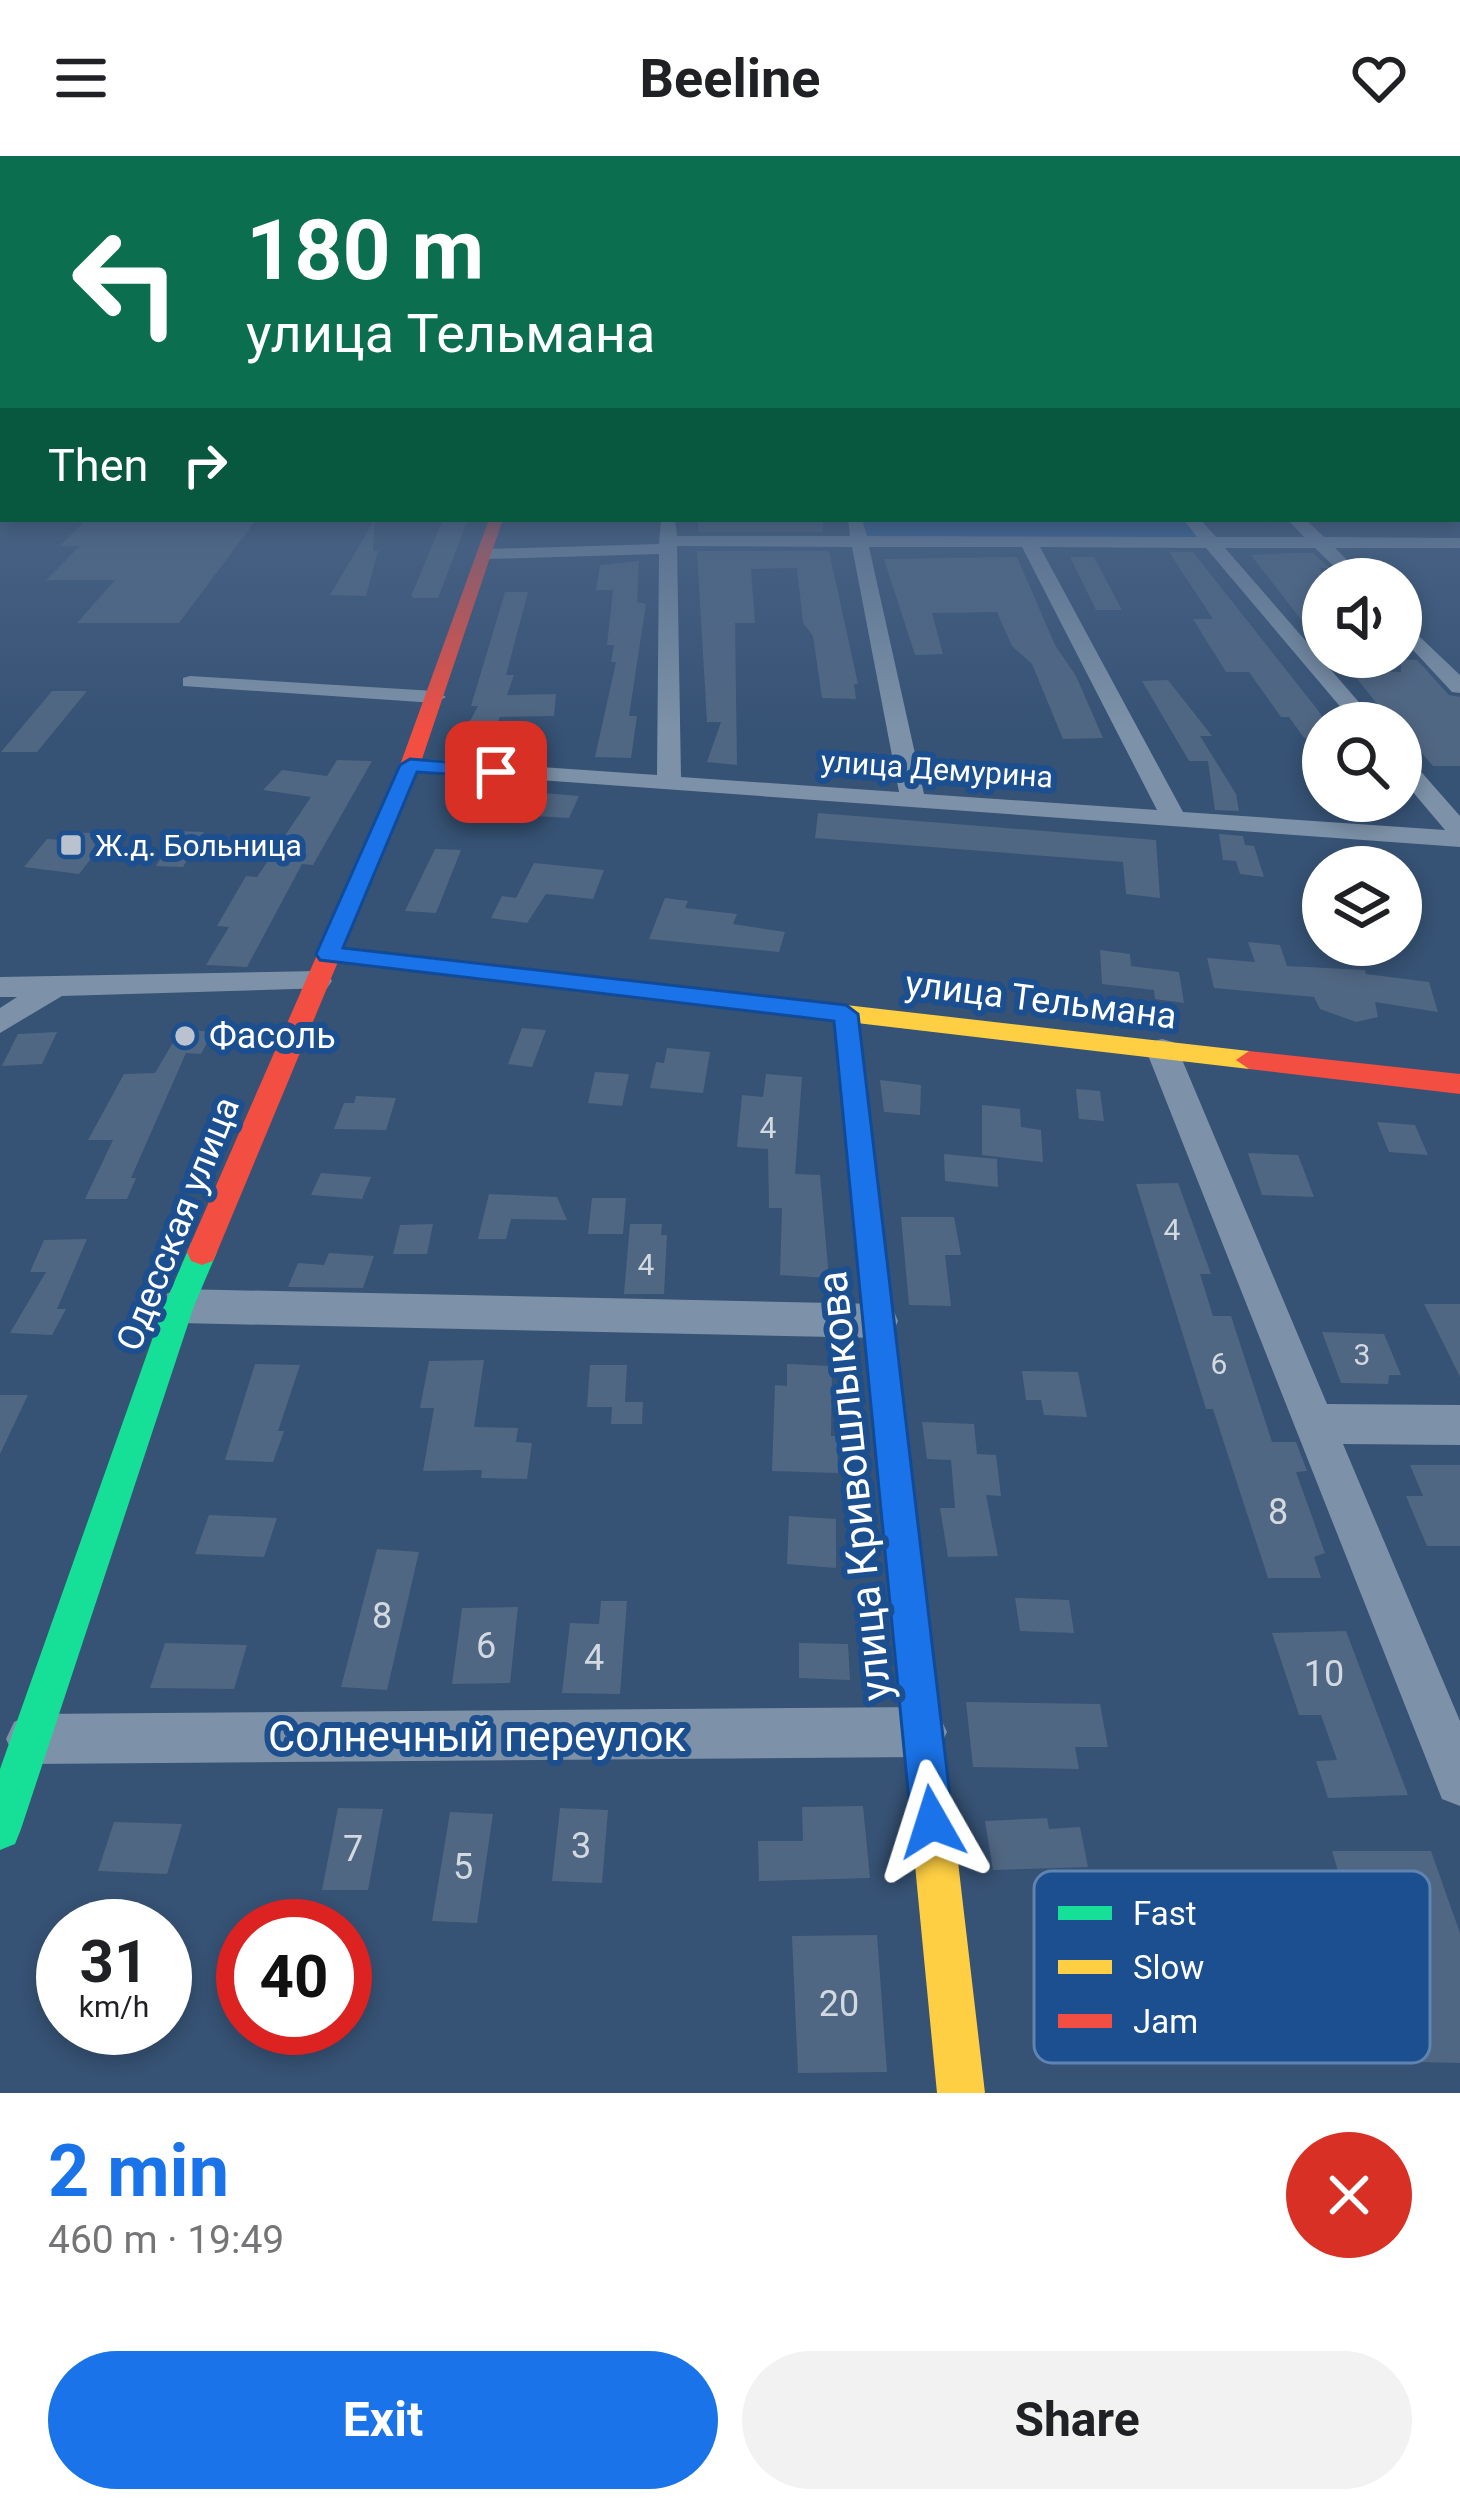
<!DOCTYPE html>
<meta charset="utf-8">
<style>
:root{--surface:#fff;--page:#f2f2f2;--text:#202124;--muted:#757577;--accent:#1a73e8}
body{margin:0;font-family:Roboto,sans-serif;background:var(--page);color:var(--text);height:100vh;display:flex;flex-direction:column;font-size:45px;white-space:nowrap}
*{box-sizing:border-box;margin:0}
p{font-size:39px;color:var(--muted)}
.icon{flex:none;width:66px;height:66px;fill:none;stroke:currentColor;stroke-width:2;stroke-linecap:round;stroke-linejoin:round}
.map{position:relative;height:1937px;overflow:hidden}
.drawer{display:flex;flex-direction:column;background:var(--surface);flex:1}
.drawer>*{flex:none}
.hud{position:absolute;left:0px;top:0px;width:1461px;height:366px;box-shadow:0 6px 18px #0003;background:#0b6e4f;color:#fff;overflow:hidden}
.buttons{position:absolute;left:1302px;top:402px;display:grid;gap:24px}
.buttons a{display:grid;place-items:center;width:120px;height:120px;border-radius:50%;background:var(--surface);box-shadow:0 6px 18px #0003;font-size:60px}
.speed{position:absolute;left:36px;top:1743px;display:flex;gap:24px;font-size:60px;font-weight:700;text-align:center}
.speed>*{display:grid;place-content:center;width:156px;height:156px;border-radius:50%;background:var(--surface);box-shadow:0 6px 18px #0003;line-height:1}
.speed small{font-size:30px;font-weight:400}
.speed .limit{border:18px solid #d22;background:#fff;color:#111}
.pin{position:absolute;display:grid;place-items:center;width:102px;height:102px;color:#fff;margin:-51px;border-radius:24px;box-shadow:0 6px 18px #0006}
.me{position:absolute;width:132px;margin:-66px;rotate:354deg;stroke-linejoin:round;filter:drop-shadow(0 0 9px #0008)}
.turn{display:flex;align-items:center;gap:42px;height:252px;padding:0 48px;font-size:54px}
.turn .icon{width:156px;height:156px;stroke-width:2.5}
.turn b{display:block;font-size:84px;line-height:102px}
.then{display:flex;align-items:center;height:114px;padding:0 48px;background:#0003;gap:24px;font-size:45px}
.round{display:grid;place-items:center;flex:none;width:126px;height:126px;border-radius:63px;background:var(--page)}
.overview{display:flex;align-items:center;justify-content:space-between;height:204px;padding:0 48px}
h1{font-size:72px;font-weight:700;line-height:90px;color:var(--accent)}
.cta{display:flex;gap:24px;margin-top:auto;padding:24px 48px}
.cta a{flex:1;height:138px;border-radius:72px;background:var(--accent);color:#fff;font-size:48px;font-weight:700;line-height:138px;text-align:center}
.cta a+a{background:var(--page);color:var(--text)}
header{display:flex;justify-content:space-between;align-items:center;height:156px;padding:0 48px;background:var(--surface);font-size:54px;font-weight:700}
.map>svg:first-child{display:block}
</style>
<header><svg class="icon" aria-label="menu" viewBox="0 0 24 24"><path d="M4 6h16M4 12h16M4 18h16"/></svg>Beeline<svg class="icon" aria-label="heart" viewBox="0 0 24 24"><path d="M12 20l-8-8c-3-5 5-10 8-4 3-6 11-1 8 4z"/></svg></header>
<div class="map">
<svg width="1460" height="1937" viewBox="0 0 1460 1937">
<rect width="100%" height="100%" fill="#365274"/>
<path fill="#265fa1" d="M854,363H1191L1211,387L859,386Z"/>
<path fill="#506783" d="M87,363H257L179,467H77L115,424H46L80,390H60Z
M375,363L373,395H378L366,440L330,439Z
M698,363H812L823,365V376H698Z
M442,366H467L438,442H414L411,440Z
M697,395H829L858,528H854L856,543L822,542L813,480L803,467L797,412L751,413L755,467H735L737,609L707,606L721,566H707Z
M1169,396H1193L1317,553L1323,562V582H1304L1289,561H1281L1249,516H1226L1193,463H1213Z
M1294,397H1313L1329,412H1319L1323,417V465H1302L1251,399Z
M1017,401L1055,489L1076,520L1103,582L1063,583L1032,508L1012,490L997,456L932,457L943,498L915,499L884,403Z
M1070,401H1094L1122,454H1096Z
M639,405L637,446L646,448L629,560H637L631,602L595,601L616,506H611L614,489H607L613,434H596L600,409Z
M505,436H528L506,519H514L507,539L556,538L554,560L500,561L485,590L457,589L478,550H471Z
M1401,503L1417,504L1449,539L1460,541V610H1433L1401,573V567L1388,562L1351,515L1401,516Z
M1168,524L1212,580H1200L1236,638L1239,655L1215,654L1208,605H1189L1142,525Z
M52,535H87L37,596H1Z
M337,604L372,605L313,709L302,708L247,811L206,809L229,771L217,770L246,720L257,721L311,641L263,634L282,614L327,620Z
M544,637L579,640L569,662L534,660Z
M818,657L1156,684L1160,742L1126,738L1123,706L815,682Z
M178,675L204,676L183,711L156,710Z
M70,676L110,678L79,718L24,711L47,683L64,684Z
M1219,678L1243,680L1245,689L1254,690L1264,721L1240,718L1236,705L1223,704Z
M435,693L461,694L436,757L405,755Z
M534,707L604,714L593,743L546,738L527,767L491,762L502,740L516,742Z
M665,742L688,745L685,752L737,758L733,768L785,776L779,796L649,783Z
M1248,786L1280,789L1287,810L1365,814L1366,818L1429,826L1438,856L1375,846L1378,861L1356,866L1320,853L1314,841L1214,832L1207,802L1255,806Z
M1100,794L1130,798L1131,810L1179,816L1184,847L1155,843L1154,834L1102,828Z
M522,872L546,874L532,911L508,908Z
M181,873L213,876L201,898L186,897L131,1022H136L127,1043H85L113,984H88L124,918L155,917Z
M57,876L42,908L2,910L18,878Z
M667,892L710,896L703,937L650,932L656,906L664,907Z
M595,916L629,918L622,950L588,947Z
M766,918L802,921L795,1018L820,1019L829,1122L780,1119L782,1052H769L768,993L737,991L742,939L763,941Z
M880,924L921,929L920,959L884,956Z
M1076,933L1100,935L1104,965L1079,963Z
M356,940L396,942L386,974L334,973L344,947H354Z
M982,949L1020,953L1021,971L1041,974L1043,1006L982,999Z
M1377,966L1415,969L1428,999L1389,996Z
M1248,997L1298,999L1314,1041L1262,1039Z
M944,998L997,1003L998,1031L945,1025Z
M321,1017L371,1021L362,1043L311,1039Z
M1178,1027L1211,1118H1200L1213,1160H1231L1272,1286H1296L1307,1315L1296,1316L1325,1397L1314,1401L1321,1422H1268L1213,1253H1206L1136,1028Z
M489,1038L557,1041L567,1064L511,1063L506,1083H478Z
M592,1042H626L623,1078H588Z
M901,1061H954L961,1099H945L951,1150L909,1149Z
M433,1068L427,1098H393L400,1069Z
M630,1068H662L661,1079H667L664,1138H624Z
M87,1083L57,1153H66L52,1179L10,1177L46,1116H30L44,1084Z
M329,1097L374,1100L363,1132L288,1131L298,1107L324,1109Z
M1424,1148H1460V1221Z
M1322,1176L1384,1178L1401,1219H1389L1388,1228L1341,1227Z
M484,1204L474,1271L518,1272L516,1286L532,1287L527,1323L481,1322L482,1314L423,1315L434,1252H420L429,1205Z
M255,1208L300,1209L278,1275H284L273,1306L225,1304Z
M787,1208L832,1210L831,1280H837L838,1317L772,1315L775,1229L787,1230Z
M590,1209H627L625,1246H643L642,1268H611L612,1251H587Z
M1022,1215L1078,1216L1087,1261L1044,1259L1041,1244H1026Z
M0,1239H28L0,1298Z
M922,1266L974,1268L977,1298L996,1299L1001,1340L986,1339L998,1400L948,1401L940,1352H955L951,1304L927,1303Z
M1410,1309H1460V1390H1427L1406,1340H1423Z
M209,1359L277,1362L264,1401L195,1398Z
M789,1360L836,1363V1412L787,1408Z
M377,1393L419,1396L387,1534L341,1531Z
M1015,1442L1069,1444L1074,1477L1020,1475Z
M601,1445H627L620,1538L562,1537L570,1467L599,1468Z
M518,1451L510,1527L452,1528L462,1452Z
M1346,1475L1408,1639L1328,1642L1316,1605L1337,1604L1321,1559H1299L1272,1477Z
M165,1487L247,1489L234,1533L150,1532Z
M799,1487L848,1488L850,1524L799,1522Z
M966,1546L1100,1548L1108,1591H1075L1079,1613L973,1611Z
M863,1650L870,1722L759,1725L758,1685H803L802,1651Z
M338,1652L383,1653L368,1734H322Z
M560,1652L608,1654L602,1727L552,1725Z
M450,1656L493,1658L477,1767L432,1765Z
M1047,1662L1049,1673L1080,1671L1088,1711L993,1714L985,1665Z
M114,1666L182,1668L167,1718L98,1715Z
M1332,1695H1431L1460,1777V1907L1420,1906L1403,1853H1426L1389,1738H1345Z
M877,1779L887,1916L798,1917L792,1780Z"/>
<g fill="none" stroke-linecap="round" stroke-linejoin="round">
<path fill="#7d92a8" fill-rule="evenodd" d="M1458,343L1460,344V354L1458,353Z
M661,363H675L677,380H850L848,363H862L867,380L1197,381L1183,363H1200L1216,381H1304L1287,363H1305L1324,381L1460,382V392H1335L1366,423H1347L1315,392H1225L1377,567H1354L1206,392L1040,391L1183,656L1445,674L1401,622V600L1409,602L1460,660V691L402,614L398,609L410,602L657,619L659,398L487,403L478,398L487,393L659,388ZM677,390L852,391L899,636L681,621ZM869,391H1022L1157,654L924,638Z
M1401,463L1460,519V537L1452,536L1401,481Z
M190,520L435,535L446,541L435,547L183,530V522Z
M317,815L327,818L332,825L327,832L62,840L0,877V852L17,841H0V821Z
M1162,883L1173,886L1178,894L1327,1248L1460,1249V1289L1343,1288L1460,1565V1650L1442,1643L1146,894L1151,886Z
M179,1133L879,1148L893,1153L898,1165L893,1177L879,1182L179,1167L166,1162L160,1150L166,1138Z
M922,1551L939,1559L947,1576L939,1593L922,1601L31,1608L14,1600L6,1583L14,1566L31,1558Z"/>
<path fill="#16e098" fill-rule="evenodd" d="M846,849L858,858L927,1440L921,1453L908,1459L895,1453L889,1440L834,858Z
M202,1083L213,1087L217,1096L194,1150L21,1673L15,1688L0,1694V1613L164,1150L191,1087Z"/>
<path fill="#ffcf43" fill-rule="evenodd" d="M328,790L1249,895L1262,904L1249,913L320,804L316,798Z
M908,1421L921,1427L927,1440L985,1937H937L889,1440L895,1427Z"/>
<path fill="#f24e42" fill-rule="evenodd" d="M489,363H503L420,609L217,1096L213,1105L202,1109L191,1105L187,1096L400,609Z
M1249,895L1460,918V938L1249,913L1236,904Z"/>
</g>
<linearGradient id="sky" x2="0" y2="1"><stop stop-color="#1e2d40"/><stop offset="0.53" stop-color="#4c6688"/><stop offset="1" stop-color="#4c6688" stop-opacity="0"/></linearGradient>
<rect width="1460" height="573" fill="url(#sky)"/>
<path fill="#1a73e8" stroke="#114b97" stroke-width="3" d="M410,603L496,610L506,616L496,621L417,616L343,792L846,849L858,858L953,1666L947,1682L932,1688L917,1682L911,1666L834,865L320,804L316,798L400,609Z"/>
<g fill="#b9c2ce" stroke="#1b4f8f" stroke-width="4.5">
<rect x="59" y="677" width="24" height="24" rx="6"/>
<circle cx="185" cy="880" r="12"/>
</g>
<g text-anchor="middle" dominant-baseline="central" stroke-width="12" stroke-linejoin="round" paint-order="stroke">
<g font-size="30" fill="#fff" stroke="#1b4f8f">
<text transform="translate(937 613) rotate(4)">улица Демурина</text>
</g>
<g font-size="30" fill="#fff" stroke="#1b4f8f" text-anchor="start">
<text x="95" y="689">Ж.д. Больница</text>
</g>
<g font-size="30" fill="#d3d9e0">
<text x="768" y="971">4</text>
<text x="1172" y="1073">4</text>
<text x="646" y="1108">4</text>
<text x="1362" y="1198">3</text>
<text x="1219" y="1207">6</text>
</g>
<g font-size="36" fill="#fff" stroke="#1b4f8f">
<text transform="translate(1041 844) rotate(7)">улица Тельмана</text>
<text transform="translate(178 1068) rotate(-68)">Одесская улица</text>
</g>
<g font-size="36" fill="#fff" stroke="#1b4f8f" text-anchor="start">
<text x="209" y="880">Фасоль</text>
</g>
<g font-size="36" fill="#d3d9e0">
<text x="1278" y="1356">8</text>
<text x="382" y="1460">8</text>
<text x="486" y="1490">6</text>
<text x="594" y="1502">4</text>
<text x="1324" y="1518">10</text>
<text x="581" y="1690">3</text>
<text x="353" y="1693">7</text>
<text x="463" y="1711">5</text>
<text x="839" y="1848">20</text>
</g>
<g font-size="42" fill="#fff" stroke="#1b4f8f">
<text transform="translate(854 1330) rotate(-96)">улица Кривошлыкова</text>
<text x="477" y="1580">Солнечный переулок</text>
</g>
</g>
<rect x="1034" y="1715" width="396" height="192" rx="18" fill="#1b4f8f" stroke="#5f84b1" stroke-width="3"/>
<rect x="1058" y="1750" width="54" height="14" fill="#16e098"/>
<rect x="1058" y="1804" width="54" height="14" fill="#ffcf43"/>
<rect x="1058" y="1858" width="54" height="14" fill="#f24e42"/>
<g font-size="33" fill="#fff">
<text x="1133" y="1769">Fast</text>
<text x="1133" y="1823">Slow</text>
<text x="1133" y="1877">Jam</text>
</g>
</svg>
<div class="buttons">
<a><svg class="icon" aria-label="sound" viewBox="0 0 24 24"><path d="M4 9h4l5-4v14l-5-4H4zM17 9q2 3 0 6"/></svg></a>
<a><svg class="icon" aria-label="search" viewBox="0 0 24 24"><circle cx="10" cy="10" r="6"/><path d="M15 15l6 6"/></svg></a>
<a><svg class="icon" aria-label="layers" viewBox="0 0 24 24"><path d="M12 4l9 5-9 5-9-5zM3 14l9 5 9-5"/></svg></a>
</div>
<div class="speed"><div>31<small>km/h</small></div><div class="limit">40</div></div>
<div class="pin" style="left:496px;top:616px;background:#d93025"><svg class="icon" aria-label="arrive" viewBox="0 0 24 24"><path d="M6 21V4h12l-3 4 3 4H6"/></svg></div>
<svg class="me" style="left:932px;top:1666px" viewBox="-20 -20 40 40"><path d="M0-17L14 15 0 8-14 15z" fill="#1a73e8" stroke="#fff" stroke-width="4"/></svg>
<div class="hud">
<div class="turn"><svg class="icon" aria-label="left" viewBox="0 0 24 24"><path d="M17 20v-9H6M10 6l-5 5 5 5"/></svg><div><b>180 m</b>улица Тельмана</div></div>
<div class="then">Then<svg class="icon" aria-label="right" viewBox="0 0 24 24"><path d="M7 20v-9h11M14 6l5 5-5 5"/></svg></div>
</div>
</div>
<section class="drawer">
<div class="overview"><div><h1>2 min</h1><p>460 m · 19:49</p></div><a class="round" style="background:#d93025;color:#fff"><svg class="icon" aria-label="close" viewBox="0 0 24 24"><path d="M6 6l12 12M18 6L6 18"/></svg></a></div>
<div class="cta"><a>Exit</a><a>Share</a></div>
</section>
